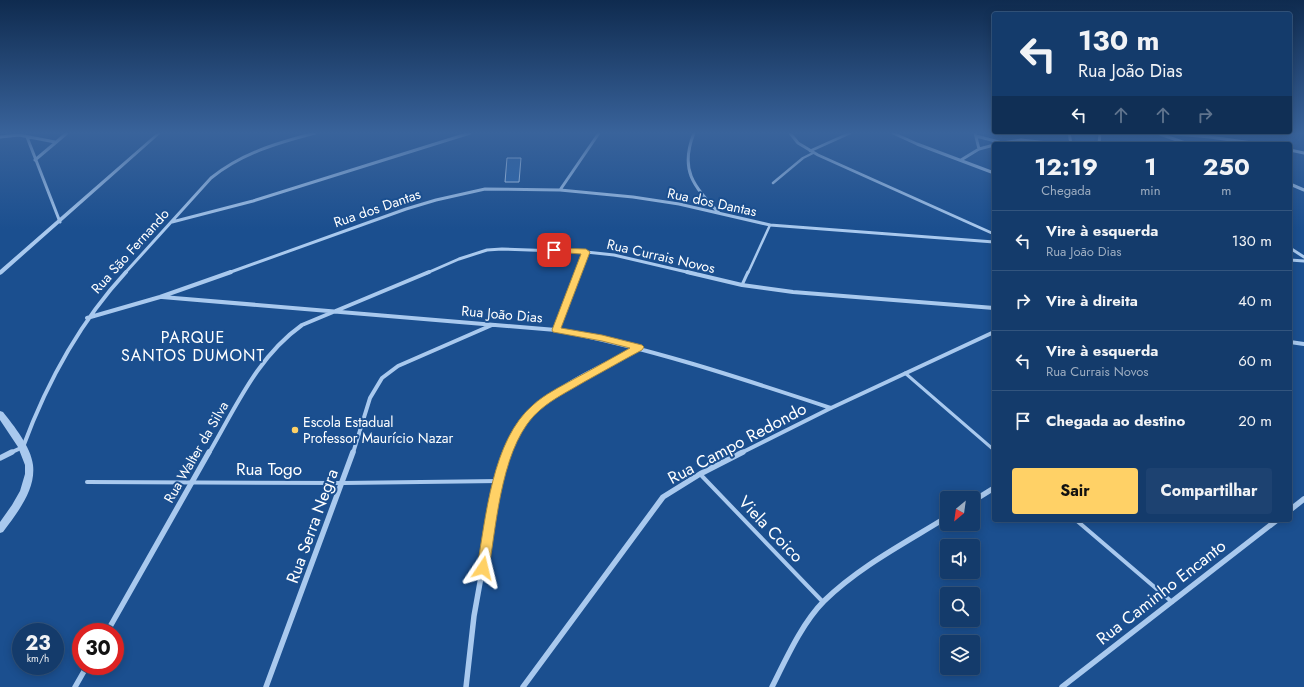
<!DOCTYPE html>
<html lang="pt">
<meta charset="utf-8">
<style>
:root{--surface:#143b6b;--page:#1d4271;--text:#f1f3f6;--muted:#9dadc1;--line:#33557e;--accent:#ffd166}
body{margin:0;font-family:Jost,sans-serif;background:var(--page);color:var(--text);height:100vh;display:flex;flex-direction:column;font-size:15px;white-space:nowrap}
*{box-sizing:border-box;margin:0}
p{font-size:13px;color:var(--muted)}
.icon{flex:none;width:22px;height:22px;fill:none;stroke:currentColor;stroke-width:2;stroke-linecap:round;stroke-linejoin:round}
.map{position:relative;flex:1;overflow:hidden}
.details{position:absolute;left:992px;top:142px;width:300px;height:380px;display:flex;flex-direction:column;background:var(--surface);border-radius:4px;box-shadow:0 2px 10px #0003,0 0 0 1px var(--line)}
.details>*{flex:none}
.banner{position:absolute;left:992px;top:12px;width:300px;height:122px;border-radius:4px;box-shadow:0 2px 10px #0003,0 0 0 1px var(--line);background:#143b6b;color:var(--text);overflow:hidden}
.needle{width:26px;rotate:209deg}
.buttons{position:absolute;left:940px;top:491px;display:grid;gap:8px}
.buttons a{display:grid;place-items:center;width:40px;height:40px;border-radius:4px;background:var(--surface);box-shadow:0 2px 10px #0003,0 0 0 1px var(--line);font-size:20px}
.speed{position:absolute;left:12px;top:623px;display:flex;gap:8px;font-size:20px;font-weight:700;text-align:center}
.speed>*{display:grid;place-content:center;width:52px;height:52px;border-radius:50%;background:var(--surface);box-shadow:0 2px 10px #0003,0 0 0 1px var(--line);line-height:1}
.speed small{font-size:10px;font-weight:400}
.speed .limit{border:6px solid #d22;background:#fff;color:#111}
.pin{position:absolute;display:grid;place-items:center;width:34px;height:34px;color:#fff;margin:-17px;border-radius:8px;box-shadow:0 2px 6px #0006}
.me{position:absolute;width:44px;margin:-22px;rotate:10deg;stroke-linejoin:round;filter:drop-shadow(0 0 3px #0008)}
.turn{display:flex;align-items:center;gap:14px;height:84px;padding:0 20px;font-size:18px}
.turn .icon{width:52px;height:52px;stroke-width:2.5}
.turn b{display:block;font-size:28px;line-height:34px}
.lanes{display:flex;align-items:center;height:38px;padding:0 20px;background:#0003;justify-content:center;gap:20px;direction:ltr}
.lanes .off{opacity:.35}
.eta{display:flex;justify-content:space-evenly;align-items:center;height:68px;text-align:center}
.eta b{font-size:24px;font-weight:700;line-height:28px}
.primary-button{display:flex;gap:8px;margin-top:auto;padding:8px 20px}
.primary-button a{flex:1;height:46px;border-radius:4px;background:var(--accent);color:#111;font-size:16px;font-weight:700;line-height:46px;text-align:center}
.primary-button a+a{background:var(--page);color:var(--text)}
ul{padding:0;list-style:none}
li{display:flex;align-items:center;gap:12px;height:60px;padding:0 20px;border-top:1px solid var(--line)}
li div{flex:1}
li b{display:block;font-size:15px}
li em{font-style:normal}
.map>svg:first-child{display:block}
</style>
<div class="map">
<svg width="1304" height="687" viewBox="0 0 1304 687">
<rect width="100%" height="100%" fill="#1b4f8f"/>
<path fill="#2461a8" d="M1074,133H1095L1094,144H1076Z"/>
<path fill="#2a66ad" stroke="#cfe3fa" d="M507,158H521L519,182H505Z"/>
<g fill="none" stroke-linecap="round" stroke-linejoin="round">
<path stroke="#a9c9ee" stroke-width="2.5" d="M810,151L850,133
M773,183L803,158L813,153
M578,273L586,252
M748,273L770,225"/>
<path stroke="#a9c9ee" stroke-width="3" d="M742,285L748,272
M556,330L578,272
M905,373L994,450"/>
<path stroke="#a9c9ee" stroke-width="4" d="M700,474L823,602
M87,482L343,483L499,481
M1076,520L1172,602"/>
<path stroke="#a9c9ee" stroke-width="3" d="M694,133C679,171 694,186 719,213
M790,133L798,143L818,155L994,234
M893,133L917,144L994,173
M975,133L979,149
M1069,133L1071,144
M1157,133L1188,144
M1164,133L1210,137L1259,144
M976,136L999,142
M0,137L19,135L55,142
M27,137L60,222
M996,144L1021,140L1057,144
M1099,144L1100,133
M1290,150L1304,153
M35,160L67,133
M961,160L979,149L994,145
M1290,184L1304,190
M560,190L599,133
M172,222L253,201L470,133
M1290,248L1304,257
M1290,260L1304,261
M125,273L211,178C242,153 277,143 315,133
M228,273L406,209L436,200L485,189L560,190L633,197L679,204L770,225L994,242
M427,273L459,259L487,250L502,249L586,252L614,255L691,273"/>
<path stroke="#a9c9ee" stroke-width="4" d="M687,272L742,285L793,292L994,308
M162,297L556,330C650,348 740,378 831,408
M87,318L160,297L231,272
M1290,342L1304,344
M10,453L23,447C47,382 79,323 126,272
M209,453C236,407 257,357 302,325L429,272
M353,453L370,398L382,378L398,366L492,325
M506,453C525,396 591,373 639,347
M741,453L831,408L994,332"/>
<path stroke="#a9c9ee" stroke-width="5.5" d="M0,458L12,452
M973,501L994,488
M1290,510L1304,499
M107,632L209,452
M75,687L87,666
M266,687L353,452
M466,687L474,616L495,499L506,452
M523,687L663,497L700,474L743,452
M772,687C786,659 802,623 824,601C860,566 905,543 947,517
M1062,687L1277,520"/>
<path fill="#a9c9ee" fill-rule="evenodd" d="M157,133H161L2,274L0,275V270Z
M0,411L3,412C14,426 31,447 33,465C36,490 17,513 3,532L0,533V522L12,505L20,491L25,474V465L18,447L0,420Z"/>
</g>
<linearGradient id="sky" x2="0" y2="1"><stop stop-color="#0f2b4f"/><stop offset="0.58" stop-color="#39639b"/><stop offset="1" stop-color="#39639b" stop-opacity="0"/></linearGradient>
<rect width="1304" height="229" fill="url(#sky)"/>
<path fill="#ffd166" stroke="#a68842" d="M552,248L586,249L590,252L561,328L602,335L642,345L644,347L642,350C623,360 604,371 584,382C569,391 554,398 540,410C502,442 497,520 489,568L487,572L483,574L478,572L477,568C486,517 492,440 533,405C545,394 560,387 574,379C593,369 612,358 630,348L602,341L553,332L552,330L581,254L554,252L551,250Z"/>
<circle fill="#ffd166" stroke="#1b4f8f" stroke-width="1.5" cx="295" cy="430" r="4"/>
<g text-anchor="middle" dominant-baseline="central" stroke-width="4" stroke-linejoin="round" paint-order="stroke">
<g font-size="14" fill="#fff" stroke="#1b4f8f">
<text transform="translate(712 202) rotate(12)">Rua dos Dantas</text>
<text transform="translate(377 208) rotate(-19)">Rua dos Dantas</text>
<text transform="translate(130 251) rotate(-48)">Rua São Fernando</text>
<text transform="translate(661 256) rotate(13)">Rua Currais Novos</text>
<text transform="translate(502 314) rotate(5)">Rua João Dias</text>
<text transform="translate(196 452) rotate(-60)">Rua Walter da Silva</text>
</g>
<g font-size="14" fill="#fff" stroke="#1b4f8f" text-anchor="start">
<text x="303" y="422">Escola Estadual<tspan x="303" dy="16">Professor Maurício Nazar</tspan></text>
</g>
<g font-size="16" letter-spacing="1" fill="#fff" stroke="#1b4f8f">
<text x="193" y="337">PARQUE<tspan x="193" dy="18">SANTOS DUMONT</tspan></text>
</g>
<g font-size="17" fill="#fff" stroke="#1b4f8f">
<text transform="translate(737 443) rotate(-28)">Rua Campo Redondo</text>
<text x="269" y="469">Rua Togo</text>
<text transform="translate(312 526) rotate(-70)">Rua Serra Negra</text>
<text transform="translate(771 529) rotate(46)">Viela Coico</text>
<text transform="translate(1161 592) rotate(-38)">Rua Caminho Encanto</text>
</g>
</g>
</svg>
<div class="buttons">
<a><svg class="needle" viewBox="-14 -14 28 28"><path d="M0-13l5 13h-10z" fill="#e53935"/><path d="M0 13l5-13h-10z" fill="#9dadc1"/></svg></a>
<a><svg class="icon" aria-label="sound" viewBox="0 0 24 24"><path d="M4 9h4l5-4v14l-5-4H4zM17 9q2 3 0 6"/></svg></a>
<a><svg class="icon" aria-label="search" viewBox="0 0 24 24"><circle cx="10" cy="10" r="6"/><path d="M15 15l6 6"/></svg></a>
<a><svg class="icon" aria-label="layers" viewBox="0 0 24 24"><path d="M12 4l9 5-9 5-9-5zM3 14l9 5 9-5"/></svg></a>
</div>
<div class="speed"><div>23<small>km/h</small></div><div class="limit">30</div></div>
<div class="pin" style="left:554px;top:250px;background:#d93025"><svg class="icon" aria-label="arrive" viewBox="0 0 24 24"><path d="M6 21V4h12l-3 4 3 4H6"/></svg></div>
<svg class="me" style="left:483px;top:568px" viewBox="-20 -20 40 40"><path d="M0-17L14 15 0 8-14 15z" fill="#ffd166" stroke="#fff" stroke-width="4"/></svg>
<div class="banner">
<div class="turn"><svg class="icon" aria-label="left" viewBox="0 0 24 24"><path d="M17 20v-9H6M10 6l-5 5 5 5"/></svg><div><b>130 m</b>Rua João Dias</div></div>
<div class="lanes"><svg class="icon" aria-label="left" viewBox="0 0 24 24"><path d="M17 20v-9H6M10 6l-5 5 5 5"/></svg><svg class="icon off" aria-label="ahead" viewBox="0 0 24 24"><path d="M12 20V5M6 11l6-6 6 6"/></svg><svg class="icon off" aria-label="ahead" viewBox="0 0 24 24"><path d="M12 20V5M6 11l6-6 6 6"/></svg><svg class="icon off" aria-label="right" viewBox="0 0 24 24"><path d="M7 20v-9h11M14 6l5 5-5 5"/></svg></div>
</div>
<section class="details">
<div class="eta">
<div><b>12:19</b><p>Chegada</p></div>
<div><b>1</b><p>min</p></div>
<div><b>250</b><p>m</p></div>
</div>
<ul>
<li><svg class="icon" aria-label="left" viewBox="0 0 24 24"><path d="M17 20v-9H6M10 6l-5 5 5 5"/></svg><div><b>Vire à esquerda</b><p>Rua João Dias</p></div><em>130 m</em></li>
<li><svg class="icon" aria-label="right" viewBox="0 0 24 24"><path d="M7 20v-9h11M14 6l5 5-5 5"/></svg><div><b>Vire à direita</b></div><em>40 m</em></li>
<li><svg class="icon" aria-label="left" viewBox="0 0 24 24"><path d="M17 20v-9H6M10 6l-5 5 5 5"/></svg><div><b>Vire à esquerda</b><p>Rua Currais Novos</p></div><em>60 m</em></li>
<li><svg class="icon" aria-label="arrive" viewBox="0 0 24 24"><path d="M6 21V4h12l-3 4 3 4H6"/></svg><div><b>Chegada ao destino</b></div><em>20 m</em></li>
</ul>
<div class="primary-button"><a>Sair</a><a>Compartilhar</a></div>
</section>
</div>
